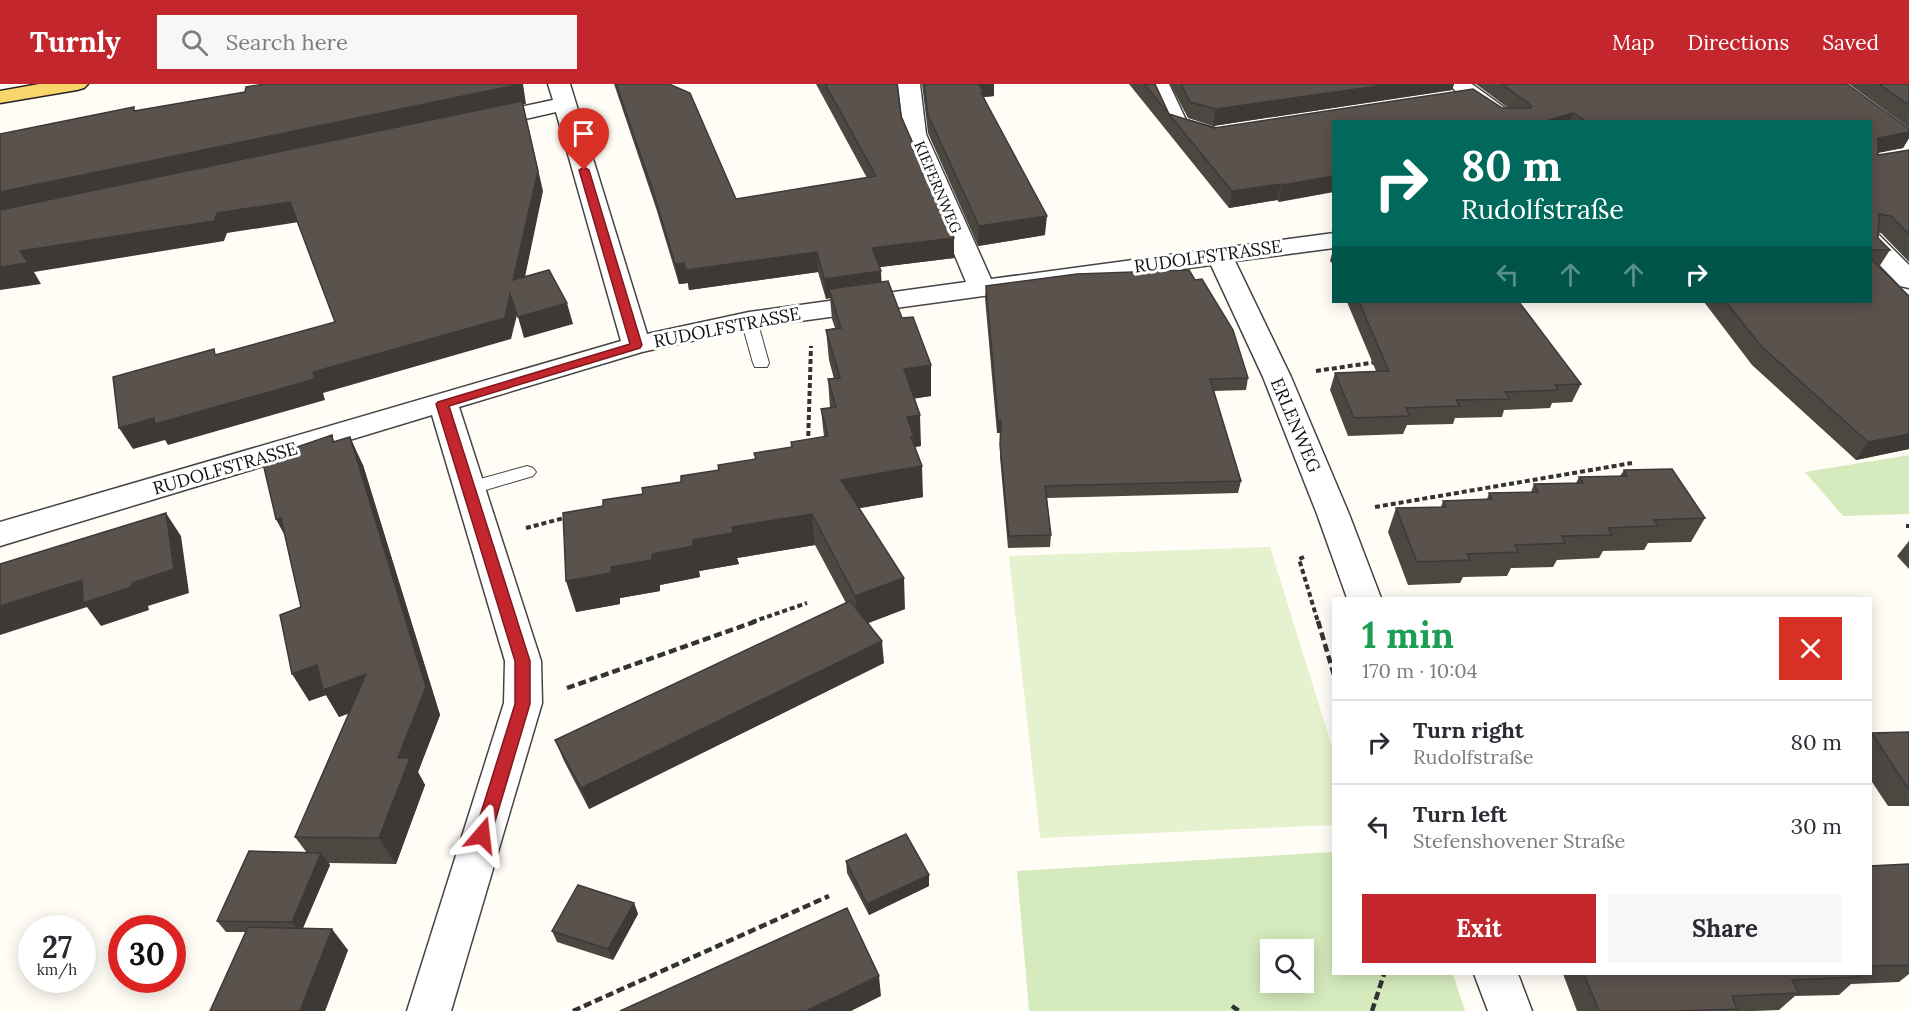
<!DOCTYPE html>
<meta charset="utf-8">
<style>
:root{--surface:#fff;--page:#f7f7f7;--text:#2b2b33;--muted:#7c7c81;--line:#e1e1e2;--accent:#c4262e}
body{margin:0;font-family:Lora,serif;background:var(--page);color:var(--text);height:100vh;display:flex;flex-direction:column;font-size:22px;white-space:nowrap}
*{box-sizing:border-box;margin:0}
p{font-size:20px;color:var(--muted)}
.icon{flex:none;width:33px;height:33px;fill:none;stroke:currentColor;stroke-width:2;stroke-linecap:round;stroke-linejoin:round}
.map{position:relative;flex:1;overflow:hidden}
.side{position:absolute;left:1332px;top:513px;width:540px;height:378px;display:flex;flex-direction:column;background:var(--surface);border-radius:0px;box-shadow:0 3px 15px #0003}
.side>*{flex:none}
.banner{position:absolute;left:1332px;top:36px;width:540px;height:183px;border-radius:0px;box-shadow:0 3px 15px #0003;background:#00695c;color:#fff;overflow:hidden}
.tools{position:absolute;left:1260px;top:855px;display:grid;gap:12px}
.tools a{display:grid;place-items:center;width:54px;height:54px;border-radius:0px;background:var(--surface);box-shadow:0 3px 15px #0003;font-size:30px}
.speed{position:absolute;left:18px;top:831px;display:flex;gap:12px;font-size:30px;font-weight:700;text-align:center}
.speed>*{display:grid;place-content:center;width:78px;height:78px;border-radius:50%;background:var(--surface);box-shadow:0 3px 15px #0003;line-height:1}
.speed small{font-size:15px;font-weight:400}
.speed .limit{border:9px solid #d22;background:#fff;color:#111}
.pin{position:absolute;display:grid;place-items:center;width:51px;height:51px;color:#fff;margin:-62px -26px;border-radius:50% 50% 50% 0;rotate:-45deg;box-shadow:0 0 6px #0007}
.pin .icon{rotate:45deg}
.me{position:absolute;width:66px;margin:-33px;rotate:17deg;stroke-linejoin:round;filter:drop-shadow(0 0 4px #0008)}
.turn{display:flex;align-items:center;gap:21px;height:126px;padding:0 30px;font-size:27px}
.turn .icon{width:78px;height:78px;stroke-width:2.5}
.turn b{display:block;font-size:42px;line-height:51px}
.lanes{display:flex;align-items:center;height:57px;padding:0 30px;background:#0003;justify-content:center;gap:30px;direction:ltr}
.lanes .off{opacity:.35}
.round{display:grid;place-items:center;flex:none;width:63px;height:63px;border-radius:0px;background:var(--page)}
.head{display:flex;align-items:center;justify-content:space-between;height:102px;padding:0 30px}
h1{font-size:36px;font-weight:800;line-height:45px;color:#1e9e55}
.cta{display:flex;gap:12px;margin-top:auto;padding:12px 30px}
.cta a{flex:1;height:69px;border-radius:0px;background:var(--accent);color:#fff;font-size:24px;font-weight:800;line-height:69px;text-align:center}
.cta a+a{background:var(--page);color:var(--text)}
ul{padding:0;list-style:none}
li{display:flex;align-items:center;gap:18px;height:84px;padding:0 30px;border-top:2px solid var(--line)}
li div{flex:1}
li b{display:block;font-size:22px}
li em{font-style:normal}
header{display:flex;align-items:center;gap:36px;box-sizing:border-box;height:84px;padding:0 30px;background:var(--accent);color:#fff}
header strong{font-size:28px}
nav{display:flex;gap:33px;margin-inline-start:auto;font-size:21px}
.search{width:420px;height:54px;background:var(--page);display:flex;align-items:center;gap:15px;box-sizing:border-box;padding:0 21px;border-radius:0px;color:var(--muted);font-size:22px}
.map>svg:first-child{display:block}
</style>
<header>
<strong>Turnly</strong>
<div class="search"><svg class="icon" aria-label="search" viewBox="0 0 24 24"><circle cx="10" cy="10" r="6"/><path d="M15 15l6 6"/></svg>Search here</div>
<nav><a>Map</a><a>Directions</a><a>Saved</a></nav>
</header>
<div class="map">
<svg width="1909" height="927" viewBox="0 0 1909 927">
<rect width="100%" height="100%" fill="#fffdf5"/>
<path fill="#d5ebbd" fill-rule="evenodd" d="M1909,371V430L1843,432L1805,388Z
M1333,768L1334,890H1453L1465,927H1029L1017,787ZM1270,866H1304V898H1270Z"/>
<path fill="#e6f2cf" d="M1270,463L1333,666V741L1040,754L1009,472Z"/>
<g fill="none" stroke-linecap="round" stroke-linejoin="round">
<g stroke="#444" stroke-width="2">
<path id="service" d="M749,231L757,236L769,279L767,283H755L753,279L741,236Z
M527,382L533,384L536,388L533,392L469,411L462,410L460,405L462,400Z"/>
</g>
<g stroke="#444" stroke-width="3">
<path id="minor" d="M548,0H570L647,250L749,228L966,198L904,50L898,0H920L926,50L991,195L1334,149V164L1235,177L1291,293L1349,430L1381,514H1347L1317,430L1263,293L1211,181L749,244L642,268L459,323L541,577L542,619L451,927H407L504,619L505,577L432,331L0,462V438L621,257L556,28L481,45L473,43L470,38L473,33L553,16Z
M1147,0H1169L1186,36L1218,45L1221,50L1218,55L1210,57L1169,45Z
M1449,0H1472L1524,38H1497L1465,17Z
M1870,149L1879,151L1909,181V204L1900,202L1870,171Z
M1474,890H1518L1532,927H1488Z"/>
</g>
<g stroke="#222" stroke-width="3">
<path id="primary" d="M39,0H88L84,4L77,6L0,19V7Z"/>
</g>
<path stroke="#333" stroke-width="4" stroke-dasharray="5 3" stroke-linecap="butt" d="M1316,287L1377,278
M808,360L811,262
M1375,423L1632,379
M1906,442H1909
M526,444L568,433
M1304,473L1299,475L1318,538
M752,538L807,519"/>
<path stroke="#333" stroke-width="4.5" stroke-dasharray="8 4" stroke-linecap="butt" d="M1318,537L1334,591
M567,604L757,537
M1232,922L1239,927
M573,927L829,812
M1372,927L1384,890"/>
<use href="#service" fill="#fff" fill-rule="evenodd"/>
<use href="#minor" fill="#fff" fill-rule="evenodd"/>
<use href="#primary" fill="#f9d66b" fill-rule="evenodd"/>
</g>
<path fill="#4d4742" d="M614,0H669L736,115L867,94L816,0H897L901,32L954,154V174L879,183L881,198L931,312L915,314L921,362L915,363L923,413L859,424L905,525L868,539L884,579L589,725L564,677L555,656L846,519L815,461L737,474L739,480L699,487L700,493L660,501V507L620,514V520L576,528L603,422L824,353L821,325L830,324L828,295H834L829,276L826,246L835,244L832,235L830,214L826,215L818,188L689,206L688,199L679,200L656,124Z
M922,0H994V12L984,13L1045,151L978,162L928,49Z
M1129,0H1155L1169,30L1214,44L1508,24L1476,0H1847L1909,45V54L1903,64L1878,69V71L1909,66V178L1881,149H1878V154L1890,166L1879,183L1909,212V365L1856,376L1752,281L1704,218H1870V38H1334L1279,118L1277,116L1229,124Z
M1170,0H1454L1452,6L1213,42L1188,34Z
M1849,0H1909V44Z
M1334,162V181L1330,177Z
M986,202L1248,294L1246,306L1214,307L1241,397L1238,409L1047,414L1051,451L1050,463L1008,464L1000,373V349H997L985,214Z
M1347,218H1519L1581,300L1572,318L1552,319L1550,324L1504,326L1502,333L1455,334L1453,340L1407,341L1403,350L1348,352L1330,306L1335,289L1376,287Z
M332,351L334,357L363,381L440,631L418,688L425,701L396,780L329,779L330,781L302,845L348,866L325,927H210L246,848H226L217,837L307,769L295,753L349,629L339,633L326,611L309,617L301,523L285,451L276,435Z
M1624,386L1705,434L1691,458L1648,459L1644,466L1603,467L1599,474L1557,476L1553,483L1511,484L1507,492L1463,493L1460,499L1408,501L1388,448L1396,424L1441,423L1443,417L1487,415L1489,409L1531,408L1534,400L1576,399L1579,393L1620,392Z
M1909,457V485L1897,472Z
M1909,648V722H1888L1870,695V650L1872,649Z
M846,777L929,791V802L869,831L847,789Z
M1909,780V890L1899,898L1851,900L1839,911L1795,912L1779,926L1755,927H1577L1563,890H1870V782Z
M634,819L638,830L613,876L557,858L552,847Z"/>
<path fill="#3f3936" d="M521,0H523L526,20H523L543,107L520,217L513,196L538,87L0,131V108Z
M976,0H994V12L984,13Z
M1391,0H1454L1452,6L1213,42L1216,25Z
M1573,29L1570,38H1542Z
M1909,48V54L1903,64L1870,70L1878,54Z
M1334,92V108L1279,118L1282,101Z
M1281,100L1277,116L1229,124L1232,107Z
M290,118L299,138L227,149L224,157L34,188L41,200L0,206V183L20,167L217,129Z
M1047,132L1045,151L978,162L979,142Z
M954,154V174L873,184L872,164Z
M817,168L818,188L689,206L688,199L679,200L675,180Z
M881,187L882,207L829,205L830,214L826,215L824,195Z
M510,210L517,231L511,255L323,309L325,316L168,361L165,356L133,365L119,344L313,288Z
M567,219L573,240L524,254L518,233Z
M931,281V312L906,316L904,285Z
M920,331L921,362L914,363V353L907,333Z
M998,337H1001L1000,349H997Z
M1909,350V365L1856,376L1868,358Z
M350,353L363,381L440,631L418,688L425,701L396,780L379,754Z
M922,382L923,413L844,427L841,396Z
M166,429L181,452L189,509L148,522L149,526L101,542L87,523L0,551V522L82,496L132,499Z
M812,430L815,461L737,474L739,480L699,487L700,493L660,501V507L620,514V520L576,528L566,497L732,443Z
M281,434L291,463L276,435Z
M904,494L905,525L858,543L855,512Z
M882,557L884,579L589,725L581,704Z
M317,581L366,590L381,618L339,633L326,611L309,617L292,590Z
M321,769L330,781L301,849L292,838Z
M929,791V802L869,831L867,820Z
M634,819L638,830L613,876L608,865Z
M332,845L348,866L325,927H300Z
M879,892L881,912L851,927H806Z"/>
<path fill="#5a524d" stroke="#3f3936" stroke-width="1.5" d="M264,0H521L0,108V50L134,23V27L245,8L246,3Z
M616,0H669L690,9L736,115L876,92L825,0H897L901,32L954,154L872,164L881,187L824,195L817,168L686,186L684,179L675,180L652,104Z
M924,0H979L984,9H981L1047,132L979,142L928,31Z
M1144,0H1155L1169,30L1214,44L1473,5L1502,24H1530L1532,22L1502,0H1847L1909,45V48L1878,54V71L1909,66V150L1891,132L1879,130L1878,154L1890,166H1870V38H1587L1573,29L1542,38H1334V92L1282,101L1281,100L1232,107Z
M1181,0H1391L1216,25L1190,18Z
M1879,0H1909V21Z
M522,17L538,87L513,196L549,186L567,219L518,233L510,210L505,234L313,288L315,295L155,340L154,334L119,344L113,293L214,265L215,271L335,238L290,118L217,129L214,137L20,167L28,179L0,183V126Z
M1870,174L1909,212V350L1868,358L1762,263L1726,218H1870Z
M1189,186L1195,196L1202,195L1233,246L1248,294L1210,295L1241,397L1045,402L1051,451L1009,452L1000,361L1001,337H998L986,202L1077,190Z
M888,197L902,234L913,233L931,281L904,285L920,331L907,333L914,353H911L922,382L841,396L904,494L855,512L812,430L732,443L733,449L693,456V462L652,470V476L611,483V489L566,497L563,429L603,422V416L643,410L642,404L681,398V392L719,386L718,381L756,375L754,369L792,363L791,358L828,352L821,325L836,323L828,295L840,294L826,246L841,244L829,205Z
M1359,218H1519L1581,300L1555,301L1558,306L1505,308L1509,315L1456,316L1460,322L1406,324L1410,332L1354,334L1335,289L1389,287Z
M332,351L333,358L350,353L426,603L398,674H410L379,754L295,753L366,590L323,606L317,581L292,590L280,531L301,523L281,434L276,435L262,375Z
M1672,385L1705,434L1654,436L1658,442L1608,444L1612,451L1562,452L1565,459L1515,461L1518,468L1467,470L1470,476L1417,478L1396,424L1446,423L1443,417L1492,415L1489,409L1538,408L1534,400L1583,399L1579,393L1627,392L1624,386Z
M166,429L174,485L132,499V503L83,519L82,496L0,522V480Z
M850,517L882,557L581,704L555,656Z
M1909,648V703H1907L1872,649Z
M906,750L929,791L867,820L846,777Z
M249,767L321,769L292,838L217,837Z
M1909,780V881L1870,882V782Z
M578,801L634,819L608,865L552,847Z
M847,824L879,892L806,927H620Z
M248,843L332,845L300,927H210Z
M1584,890H1857L1859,893L1792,896L1799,909L1732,912L1737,925L1671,927H1599Z"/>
<path fill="#c4262e" stroke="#7f191e" stroke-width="1.5" d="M584,83L589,86L642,261L640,264L449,322L530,577V620L491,751L488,756L482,759L476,756L474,751L515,620V577L436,320L438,318L630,260L579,86Z"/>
<g text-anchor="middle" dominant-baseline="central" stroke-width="6" stroke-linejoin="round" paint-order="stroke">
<g font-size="15" fill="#111" stroke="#fff">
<text transform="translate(938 103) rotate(67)">KIEFERNWEG</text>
</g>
<g font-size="18" fill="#111" stroke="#fff">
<text transform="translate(1208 172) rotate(-8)">RUDOLFSTRASSE</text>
<text transform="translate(727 243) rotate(-11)">RUDOLFSTRASSE</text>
<text transform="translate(1296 341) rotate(67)">ERLENWEG</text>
<text transform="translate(225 384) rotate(-16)">RUDOLFSTRASSE</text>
</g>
</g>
</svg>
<div class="tools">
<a><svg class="icon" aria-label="search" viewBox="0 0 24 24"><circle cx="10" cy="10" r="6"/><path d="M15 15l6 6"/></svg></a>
</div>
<div class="speed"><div>27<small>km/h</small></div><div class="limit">30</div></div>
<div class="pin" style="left:584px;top:86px;background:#d93025"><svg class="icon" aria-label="arrive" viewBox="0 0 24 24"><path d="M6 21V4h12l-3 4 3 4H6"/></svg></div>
<svg class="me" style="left:482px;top:751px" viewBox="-20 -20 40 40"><path d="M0-17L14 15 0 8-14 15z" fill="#c4262e" stroke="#fff" stroke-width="4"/></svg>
<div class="banner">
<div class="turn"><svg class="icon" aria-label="right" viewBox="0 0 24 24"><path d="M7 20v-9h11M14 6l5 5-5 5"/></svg><div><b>80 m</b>Rudolfstraße</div></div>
<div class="lanes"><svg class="icon off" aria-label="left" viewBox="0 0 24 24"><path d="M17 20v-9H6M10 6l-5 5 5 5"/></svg><svg class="icon off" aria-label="ahead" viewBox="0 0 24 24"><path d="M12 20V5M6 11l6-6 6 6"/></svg><svg class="icon off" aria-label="ahead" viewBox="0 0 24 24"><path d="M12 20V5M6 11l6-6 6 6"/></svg><svg class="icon" aria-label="right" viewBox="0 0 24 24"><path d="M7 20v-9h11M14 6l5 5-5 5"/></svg></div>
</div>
<section class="side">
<div class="head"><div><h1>1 min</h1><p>170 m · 10:04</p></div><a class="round" style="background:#d93025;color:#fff"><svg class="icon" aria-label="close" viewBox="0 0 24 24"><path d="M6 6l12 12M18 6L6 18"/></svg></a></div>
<ul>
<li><svg class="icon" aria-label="right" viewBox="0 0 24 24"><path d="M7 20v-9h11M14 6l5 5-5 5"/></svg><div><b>Turn right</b><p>Rudolfstraße</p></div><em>80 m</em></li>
<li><svg class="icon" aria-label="left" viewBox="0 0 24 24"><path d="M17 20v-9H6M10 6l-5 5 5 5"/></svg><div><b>Turn left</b><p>Stefenshovener Straße</p></div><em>30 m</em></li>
</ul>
<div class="cta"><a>Exit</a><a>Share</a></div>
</section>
</div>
